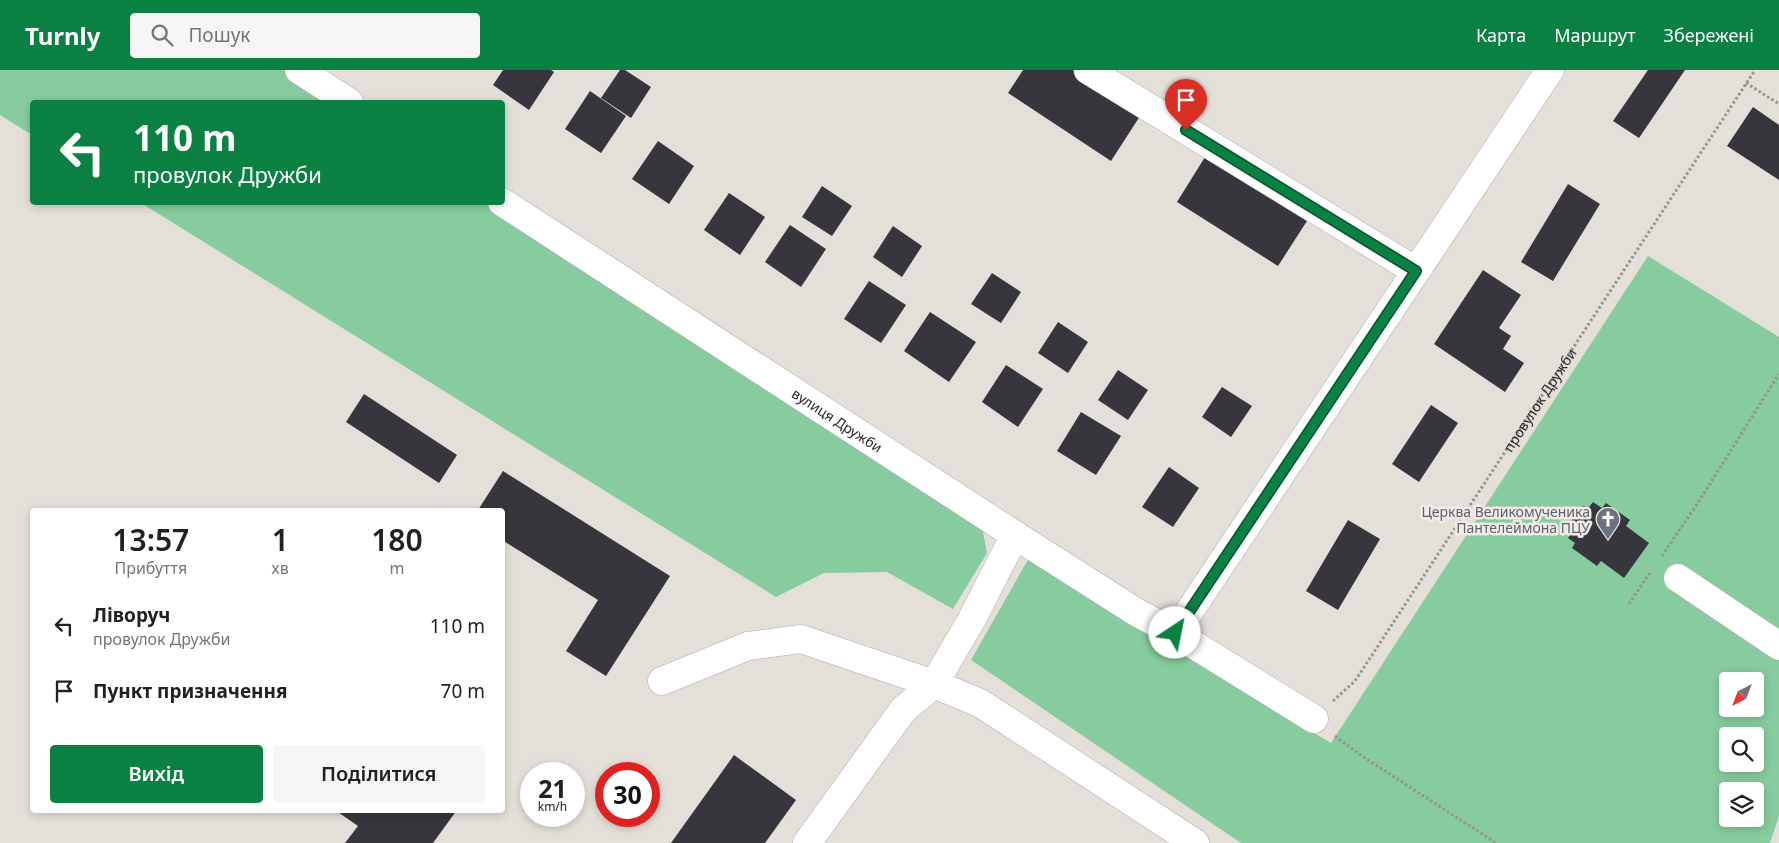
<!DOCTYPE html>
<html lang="uk">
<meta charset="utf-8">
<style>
:root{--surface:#fff;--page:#f6f6f6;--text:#202124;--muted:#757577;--accent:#0b8043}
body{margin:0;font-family:"Noto Sans",sans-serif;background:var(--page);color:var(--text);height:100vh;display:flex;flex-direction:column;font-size:19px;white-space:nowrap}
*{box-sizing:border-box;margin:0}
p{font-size:16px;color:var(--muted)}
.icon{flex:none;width:28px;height:28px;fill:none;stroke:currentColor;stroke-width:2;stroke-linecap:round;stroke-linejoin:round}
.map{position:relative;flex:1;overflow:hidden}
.side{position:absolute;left:30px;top:438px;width:475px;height:305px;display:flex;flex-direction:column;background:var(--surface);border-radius:5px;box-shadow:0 2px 8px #0003}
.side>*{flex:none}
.banner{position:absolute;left:30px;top:30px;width:475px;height:105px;border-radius:5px;box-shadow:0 2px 8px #0003;background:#0b8043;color:#fff;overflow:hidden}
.needle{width:32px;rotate:222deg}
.buttons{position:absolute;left:1719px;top:602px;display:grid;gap:10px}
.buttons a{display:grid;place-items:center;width:45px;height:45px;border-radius:5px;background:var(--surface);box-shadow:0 2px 8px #0003;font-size:25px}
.speed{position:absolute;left:520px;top:692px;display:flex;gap:10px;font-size:25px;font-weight:700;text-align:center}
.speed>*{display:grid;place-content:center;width:65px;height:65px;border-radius:50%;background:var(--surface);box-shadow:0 2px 8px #0003;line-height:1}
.speed small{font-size:12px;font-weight:400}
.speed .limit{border:8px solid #d22;background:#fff;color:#111}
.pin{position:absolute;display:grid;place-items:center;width:42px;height:42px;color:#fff;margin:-51px -21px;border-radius:50% 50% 50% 0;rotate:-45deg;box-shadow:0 0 5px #0007}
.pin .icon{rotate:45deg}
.me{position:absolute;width:55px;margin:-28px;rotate:34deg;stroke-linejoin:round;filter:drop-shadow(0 0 4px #0008)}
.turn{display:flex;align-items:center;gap:18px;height:105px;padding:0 20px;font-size:22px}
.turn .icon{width:65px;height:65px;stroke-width:2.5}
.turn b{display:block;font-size:35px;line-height:42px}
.eta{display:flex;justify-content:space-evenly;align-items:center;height:85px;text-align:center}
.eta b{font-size:30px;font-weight:600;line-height:35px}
.primary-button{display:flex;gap:10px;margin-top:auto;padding:10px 20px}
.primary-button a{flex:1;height:58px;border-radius:5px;background:var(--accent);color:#fff;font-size:20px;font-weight:600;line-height:58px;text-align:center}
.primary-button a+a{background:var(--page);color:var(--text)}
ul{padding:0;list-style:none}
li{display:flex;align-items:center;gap:15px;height:65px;padding:0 20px}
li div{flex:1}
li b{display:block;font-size:19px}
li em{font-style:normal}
header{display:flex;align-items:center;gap:30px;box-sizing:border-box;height:70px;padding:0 25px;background:var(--accent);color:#fff}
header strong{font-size:24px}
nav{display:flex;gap:28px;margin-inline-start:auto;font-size:18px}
.search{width:350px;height:45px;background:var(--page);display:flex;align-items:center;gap:12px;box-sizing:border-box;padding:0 18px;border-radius:5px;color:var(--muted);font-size:19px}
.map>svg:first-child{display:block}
</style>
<header>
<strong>Turnly</strong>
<div class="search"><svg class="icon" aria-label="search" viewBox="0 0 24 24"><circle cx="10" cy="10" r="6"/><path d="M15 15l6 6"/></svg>Пошук</div>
<nav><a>Карта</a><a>Маршрут</a><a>Збережені</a></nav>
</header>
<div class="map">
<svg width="1779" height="773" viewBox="0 0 1779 773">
<rect width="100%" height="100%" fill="#e5dfd9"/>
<path fill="#86cc9e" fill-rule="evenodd" d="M0,0H293L342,32H32V65L0,45Z
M141,133H495L981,451L987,483L953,539L887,502L824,503L776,527Z
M1648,186L1779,267V746L1770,773H1241L971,590L1030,486L1129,552L1331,673ZM1728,611H1755V639H1728ZM1728,666H1755V694H1728ZM1728,721H1755V749H1728Z"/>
<path fill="#37363c" d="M503,0H551L554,2L529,40L493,15Z
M620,0H625L651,17L631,48L601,28Z
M1023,0H1077L1142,43L1111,91L1008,23Z
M1648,0H1685L1639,68L1613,51Z
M590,21L626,46L601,83L565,59Z
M1753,37L1779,55V110L1727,76Z
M658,71L694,96L669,134L632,109Z
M1205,87L1307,151L1278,196L1177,132Z
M1568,114L1600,134L1553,211L1521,192Z
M822,116L852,136L832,166L802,147Z
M729,123L765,147L740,185L704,160Z
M790,155L826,179L801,217L765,192Z
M893,156L922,176L902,207L873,187Z
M1483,200L1521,225L1499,258L1511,266L1503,279L1524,293L1505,322L1434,274Z
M992,203L1021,222L1001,253L971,234Z
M869,211L906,235L881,273L844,249Z
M930,242L976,272L949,312L904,281Z
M1058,252L1088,272L1068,303L1038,283Z
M1006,295L1043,319L1018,357L982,332Z
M1118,300L1148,320L1128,350L1098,330Z
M1222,317L1252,336L1231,367L1202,347Z
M364,324L457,385L439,413L346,352Z
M1431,335L1458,353L1419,412L1392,394Z
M1081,342L1121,366L1096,405L1057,381Z
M1169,397L1199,418L1173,457L1142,437Z
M503,401L670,506L606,606L566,581L598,530L502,470V440H478Z
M1593,432L1602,438L1606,433L1630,450L1626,456L1649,473L1624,508L1601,491L1597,496L1572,478L1575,473L1568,468L1575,459L1572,452V446L1576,440L1582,436L1589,437Z
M1348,450L1380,469L1338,540L1306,521Z
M734,685L796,730L765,773H671Z
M335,740H457L433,773H345L358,756Z"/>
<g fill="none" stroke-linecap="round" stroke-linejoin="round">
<g stroke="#afa9a4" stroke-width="29">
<g id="minor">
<path d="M299,0L349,32"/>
<path d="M1088,0L1416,201"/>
<path id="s2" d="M502,132L1015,465L1136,542L1175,563"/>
<path d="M1678,508L1779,576"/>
<path d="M662,611L748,576L801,569L934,614L972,549L1015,465"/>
<path d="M1314,649L1175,563L1550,0"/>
<path d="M807,773L903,640L934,614L980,633L1195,773"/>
</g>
</g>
<g stroke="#97938e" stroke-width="3" stroke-dasharray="2.5 2.5" stroke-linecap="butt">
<path d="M1746,13L1779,34"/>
<path d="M1662,486L1699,431L1779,304"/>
<path d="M1629,534L1651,501"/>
<path id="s1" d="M1333,631L1355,611L1755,0"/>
<path d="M1335,666L1362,686L1496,773"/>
</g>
<use href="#minor" stroke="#fff" stroke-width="28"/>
</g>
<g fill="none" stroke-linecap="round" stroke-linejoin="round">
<g stroke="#07532c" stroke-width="12">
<path id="route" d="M1175,563L1416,201L1186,60"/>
</g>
<use href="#route" stroke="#0b8043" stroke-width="9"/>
</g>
<defs>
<g id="church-pin" transform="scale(1.25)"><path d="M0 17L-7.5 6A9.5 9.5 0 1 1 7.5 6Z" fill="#6b7280" stroke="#f3ece6"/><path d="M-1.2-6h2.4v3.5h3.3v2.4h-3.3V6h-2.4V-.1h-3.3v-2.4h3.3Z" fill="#fff"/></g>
</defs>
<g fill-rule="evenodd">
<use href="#church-pin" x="1608" y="449"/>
</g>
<g text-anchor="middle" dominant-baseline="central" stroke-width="5" stroke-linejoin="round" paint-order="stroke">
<g font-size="14" fill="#2c2927" stroke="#f3ece6">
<text stroke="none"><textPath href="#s1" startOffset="366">провулок Дружби</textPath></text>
<text stroke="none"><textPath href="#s2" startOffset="400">вулиця Дружби</textPath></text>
</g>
<g font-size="14" fill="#5b616d" stroke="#f3ece6" text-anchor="end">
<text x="1590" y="441">Церква Великомученика<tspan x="1590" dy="16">Пантелеймона ПЦУ</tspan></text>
</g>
</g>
</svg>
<div class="buttons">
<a><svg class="needle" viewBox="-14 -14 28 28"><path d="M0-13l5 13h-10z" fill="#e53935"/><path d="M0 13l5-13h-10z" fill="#757577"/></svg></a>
<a><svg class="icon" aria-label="search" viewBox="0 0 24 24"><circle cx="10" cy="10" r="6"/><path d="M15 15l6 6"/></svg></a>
<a><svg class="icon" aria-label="layers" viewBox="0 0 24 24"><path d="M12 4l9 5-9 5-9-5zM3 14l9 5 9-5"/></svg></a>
</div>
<div class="speed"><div>21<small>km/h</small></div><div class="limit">30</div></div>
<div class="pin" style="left:1186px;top:60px;background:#d93025"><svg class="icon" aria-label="arrive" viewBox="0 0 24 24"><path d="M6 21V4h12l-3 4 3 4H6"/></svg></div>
<svg class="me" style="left:1175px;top:563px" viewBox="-20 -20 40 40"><circle r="19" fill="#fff"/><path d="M0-13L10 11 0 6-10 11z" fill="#0b8043"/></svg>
<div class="banner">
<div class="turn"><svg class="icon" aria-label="left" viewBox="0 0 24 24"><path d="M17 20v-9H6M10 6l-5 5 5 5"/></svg><div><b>110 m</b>провулок Дружби</div></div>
</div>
<section class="side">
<div class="eta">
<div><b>13:57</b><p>Прибуття</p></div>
<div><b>1</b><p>хв</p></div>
<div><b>180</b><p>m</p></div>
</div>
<ul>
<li><svg class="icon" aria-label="left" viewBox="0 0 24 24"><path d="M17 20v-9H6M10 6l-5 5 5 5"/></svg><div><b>Ліворуч</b><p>провулок Дружби</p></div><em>110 m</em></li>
<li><svg class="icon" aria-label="arrive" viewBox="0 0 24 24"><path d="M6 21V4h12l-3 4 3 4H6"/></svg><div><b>Пункт призначення</b></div><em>70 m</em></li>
</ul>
<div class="primary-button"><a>Вихід</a><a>Поділитися</a></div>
</section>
</div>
